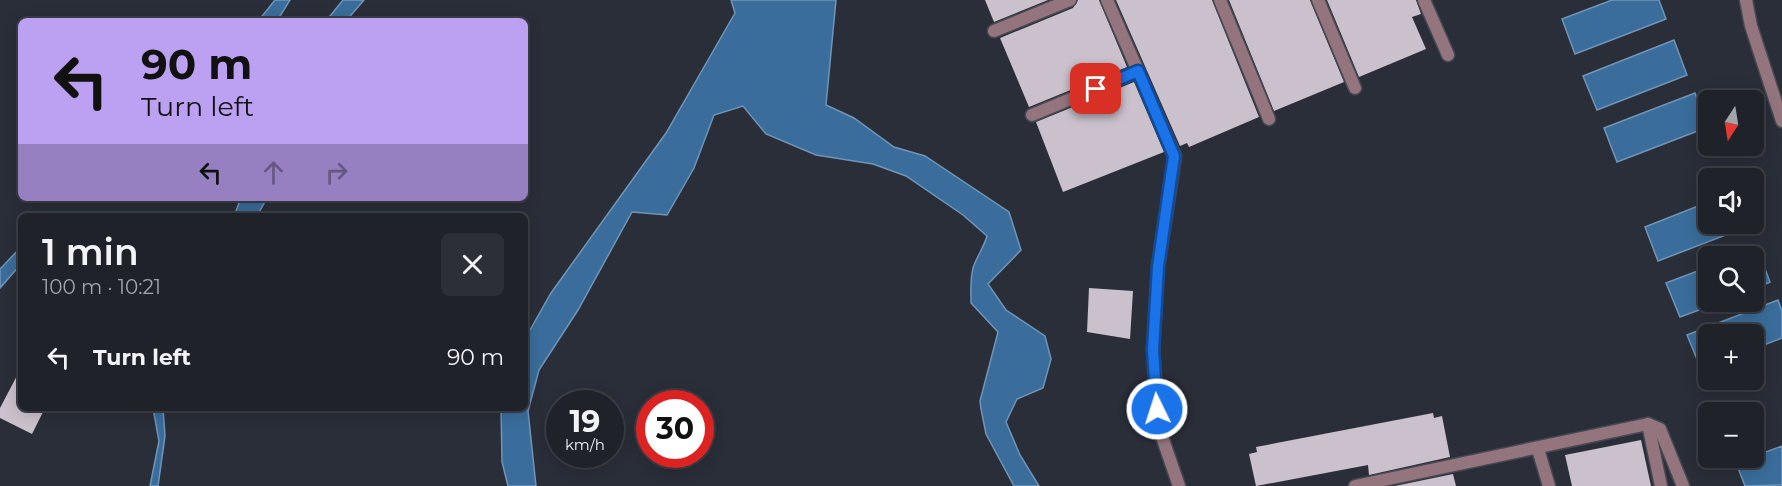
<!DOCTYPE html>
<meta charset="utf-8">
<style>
:root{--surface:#20222a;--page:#2d2f36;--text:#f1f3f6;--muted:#a2a4a8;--line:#3d3f47}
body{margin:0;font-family:Montserrat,sans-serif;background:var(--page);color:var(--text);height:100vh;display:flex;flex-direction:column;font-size:22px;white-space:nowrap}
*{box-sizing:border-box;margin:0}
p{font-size:20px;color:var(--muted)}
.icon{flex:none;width:33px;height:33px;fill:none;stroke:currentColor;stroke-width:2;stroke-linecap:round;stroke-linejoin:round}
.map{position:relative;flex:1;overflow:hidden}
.side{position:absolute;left:18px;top:213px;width:510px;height:198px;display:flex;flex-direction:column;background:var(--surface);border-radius:9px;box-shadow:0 3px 15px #0003,0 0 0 2px var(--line)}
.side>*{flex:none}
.hud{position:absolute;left:18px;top:18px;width:510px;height:183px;border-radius:9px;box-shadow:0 3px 15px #0003,0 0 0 2px var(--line);background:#bca0f2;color:#111;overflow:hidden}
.needle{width:39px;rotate:192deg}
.buttons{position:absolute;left:1698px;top:90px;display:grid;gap:12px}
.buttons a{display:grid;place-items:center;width:66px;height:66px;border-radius:9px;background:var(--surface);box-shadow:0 3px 15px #0003,0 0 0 2px var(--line);font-size:30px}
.speed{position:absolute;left:546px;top:390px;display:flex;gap:12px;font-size:30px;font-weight:700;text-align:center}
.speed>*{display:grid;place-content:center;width:78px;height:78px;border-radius:50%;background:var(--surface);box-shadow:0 3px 15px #0003,0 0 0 2px var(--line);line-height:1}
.speed small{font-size:15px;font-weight:400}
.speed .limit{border:9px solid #d22;background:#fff;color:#111}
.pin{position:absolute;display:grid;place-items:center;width:51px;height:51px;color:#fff;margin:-26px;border-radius:12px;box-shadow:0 3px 9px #0006}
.me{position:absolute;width:66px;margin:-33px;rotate:356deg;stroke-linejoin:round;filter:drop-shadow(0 0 4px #0008)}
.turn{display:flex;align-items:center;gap:21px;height:126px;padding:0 24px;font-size:27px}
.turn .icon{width:78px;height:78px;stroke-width:2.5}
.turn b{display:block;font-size:42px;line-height:51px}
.lanes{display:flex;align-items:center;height:57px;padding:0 24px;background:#0003;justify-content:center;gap:30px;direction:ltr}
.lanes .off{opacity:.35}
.round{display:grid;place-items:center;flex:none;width:63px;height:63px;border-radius:9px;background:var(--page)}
.summary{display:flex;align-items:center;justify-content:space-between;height:102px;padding:0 24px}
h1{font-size:36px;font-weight:600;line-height:45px}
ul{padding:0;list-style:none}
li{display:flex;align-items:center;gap:18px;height:84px;padding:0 24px}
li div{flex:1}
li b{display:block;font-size:22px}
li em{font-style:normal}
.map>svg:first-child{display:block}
</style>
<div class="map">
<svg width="1782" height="486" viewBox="0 0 1782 486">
<rect width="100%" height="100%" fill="#2a2e38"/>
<path fill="#3a6d9b" stroke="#7095b7" stroke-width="1.5" d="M275,0H290L277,21L259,20Z
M343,0H364L346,21H326Z
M731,0H836L826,105L854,118L894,147L925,156L1009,212L1021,250L988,284L1006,310L1045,336L1051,359L1043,388L1017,399L1006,422L1020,455L1039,486H1014L986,434L981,409L980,401L998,332L971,303C971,291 970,280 973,268C976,258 984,247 987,236L963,215L906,176L873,164L816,155L766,134L743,106L714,115L694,168L667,215L632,212L578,310L539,370L528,411L536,486H508L502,462L501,408H525V339L551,293L666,133L735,13Z
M1612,0H1659L1666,19L1575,54L1562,19Z
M1674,40L1687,75L1597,110L1583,76Z
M1695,93L1708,127L1617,162L1604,128Z
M241,198H267L257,216H234Z
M1708,202V224H1748L1749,226L1658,261L1645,227Z
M21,247V264L0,288V269Z
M1757,248L1770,282L1754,289V256H1735Z
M1708,267V302H1721L1680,317L1666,283Z
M1778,300L1782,311V338L1754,349V334H1708V366L1701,369L1687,335Z
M153,408H163L165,436L158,486H150L159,441Z
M1782,446V485L1745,486L1736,463Z"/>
<path fill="#cbc1cc" d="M985,0H1048L994,22Z
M1078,0H1099L1127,67L1029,107L1000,38L1073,8Z
M1116,0H1212L1259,117L1189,147L1187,143L1180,146Z
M1229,0H1310L1344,82L1274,111Z
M1327,0H1416L1421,14L1412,17L1426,49L1359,77Z
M1134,82L1164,152L1063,192L1036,122Z
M1089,288L1133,291L1130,339L1087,332Z
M21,368V408H45L32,434L0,418V408Z
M1433,413L1434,418L1442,416L1450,457L1369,475L1368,465L1256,486L1249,454L1257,452L1256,447Z
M1641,440L1651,486H1572L1565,455Z
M1453,474L1456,486H1395Z"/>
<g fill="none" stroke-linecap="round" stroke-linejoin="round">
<g stroke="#464953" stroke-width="15">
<path id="service" d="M1220,0L1269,119
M1318,0L1355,88
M994,31L1070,0
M1032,115L1138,71
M1648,424L1661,486"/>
</g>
<g stroke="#464953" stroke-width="15">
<path id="minor" d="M1107,0L1175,156L1158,267L1153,350L1159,428L1179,486
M1424,0L1448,55
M1746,0L1751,26L1782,121
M1538,449L1549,486
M1355,486L1648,424L1660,429L1683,486"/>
</g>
<use href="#service" stroke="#94757e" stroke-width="12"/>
<use href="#minor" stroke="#94757e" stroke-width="12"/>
</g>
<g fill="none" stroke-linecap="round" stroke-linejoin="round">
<g stroke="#114b97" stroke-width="15">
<path id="route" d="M1096,89L1138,71L1174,156L1158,267L1153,350L1157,409"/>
</g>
<use href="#route" stroke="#1a73e8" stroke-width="10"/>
</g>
</svg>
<div class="buttons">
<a><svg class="needle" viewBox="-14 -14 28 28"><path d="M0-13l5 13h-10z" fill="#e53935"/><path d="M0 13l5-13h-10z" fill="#a2a4a8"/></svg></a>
<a><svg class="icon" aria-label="sound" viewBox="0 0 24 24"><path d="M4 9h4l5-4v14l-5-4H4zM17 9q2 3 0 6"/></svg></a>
<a><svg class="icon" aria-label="search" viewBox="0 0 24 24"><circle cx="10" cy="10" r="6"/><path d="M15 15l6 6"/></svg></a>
<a>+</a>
<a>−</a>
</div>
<div class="speed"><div>19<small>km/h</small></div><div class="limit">30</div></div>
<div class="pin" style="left:1096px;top:89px;background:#d93025"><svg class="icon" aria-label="arrive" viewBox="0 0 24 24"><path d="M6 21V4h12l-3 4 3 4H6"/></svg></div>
<svg class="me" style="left:1157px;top:409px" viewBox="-20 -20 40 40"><circle r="17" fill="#1a73e8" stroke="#fff" stroke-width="3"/><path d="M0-11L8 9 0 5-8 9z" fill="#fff"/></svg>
<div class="hud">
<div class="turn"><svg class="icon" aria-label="left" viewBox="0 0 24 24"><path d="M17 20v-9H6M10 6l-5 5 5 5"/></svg><div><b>90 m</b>Turn left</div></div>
<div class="lanes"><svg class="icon" aria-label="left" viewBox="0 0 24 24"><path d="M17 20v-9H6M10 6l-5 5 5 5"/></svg><svg class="icon off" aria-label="ahead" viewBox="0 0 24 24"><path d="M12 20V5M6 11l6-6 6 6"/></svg><svg class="icon off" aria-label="right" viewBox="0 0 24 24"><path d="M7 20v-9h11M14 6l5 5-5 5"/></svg></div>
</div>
<section class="side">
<div class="summary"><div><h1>1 min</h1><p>100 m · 10:21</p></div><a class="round"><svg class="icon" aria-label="close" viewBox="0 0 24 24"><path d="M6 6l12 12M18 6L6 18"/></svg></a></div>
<ul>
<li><svg class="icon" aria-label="left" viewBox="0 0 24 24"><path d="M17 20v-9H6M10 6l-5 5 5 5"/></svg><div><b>Turn left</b></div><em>90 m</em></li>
</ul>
</section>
</div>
